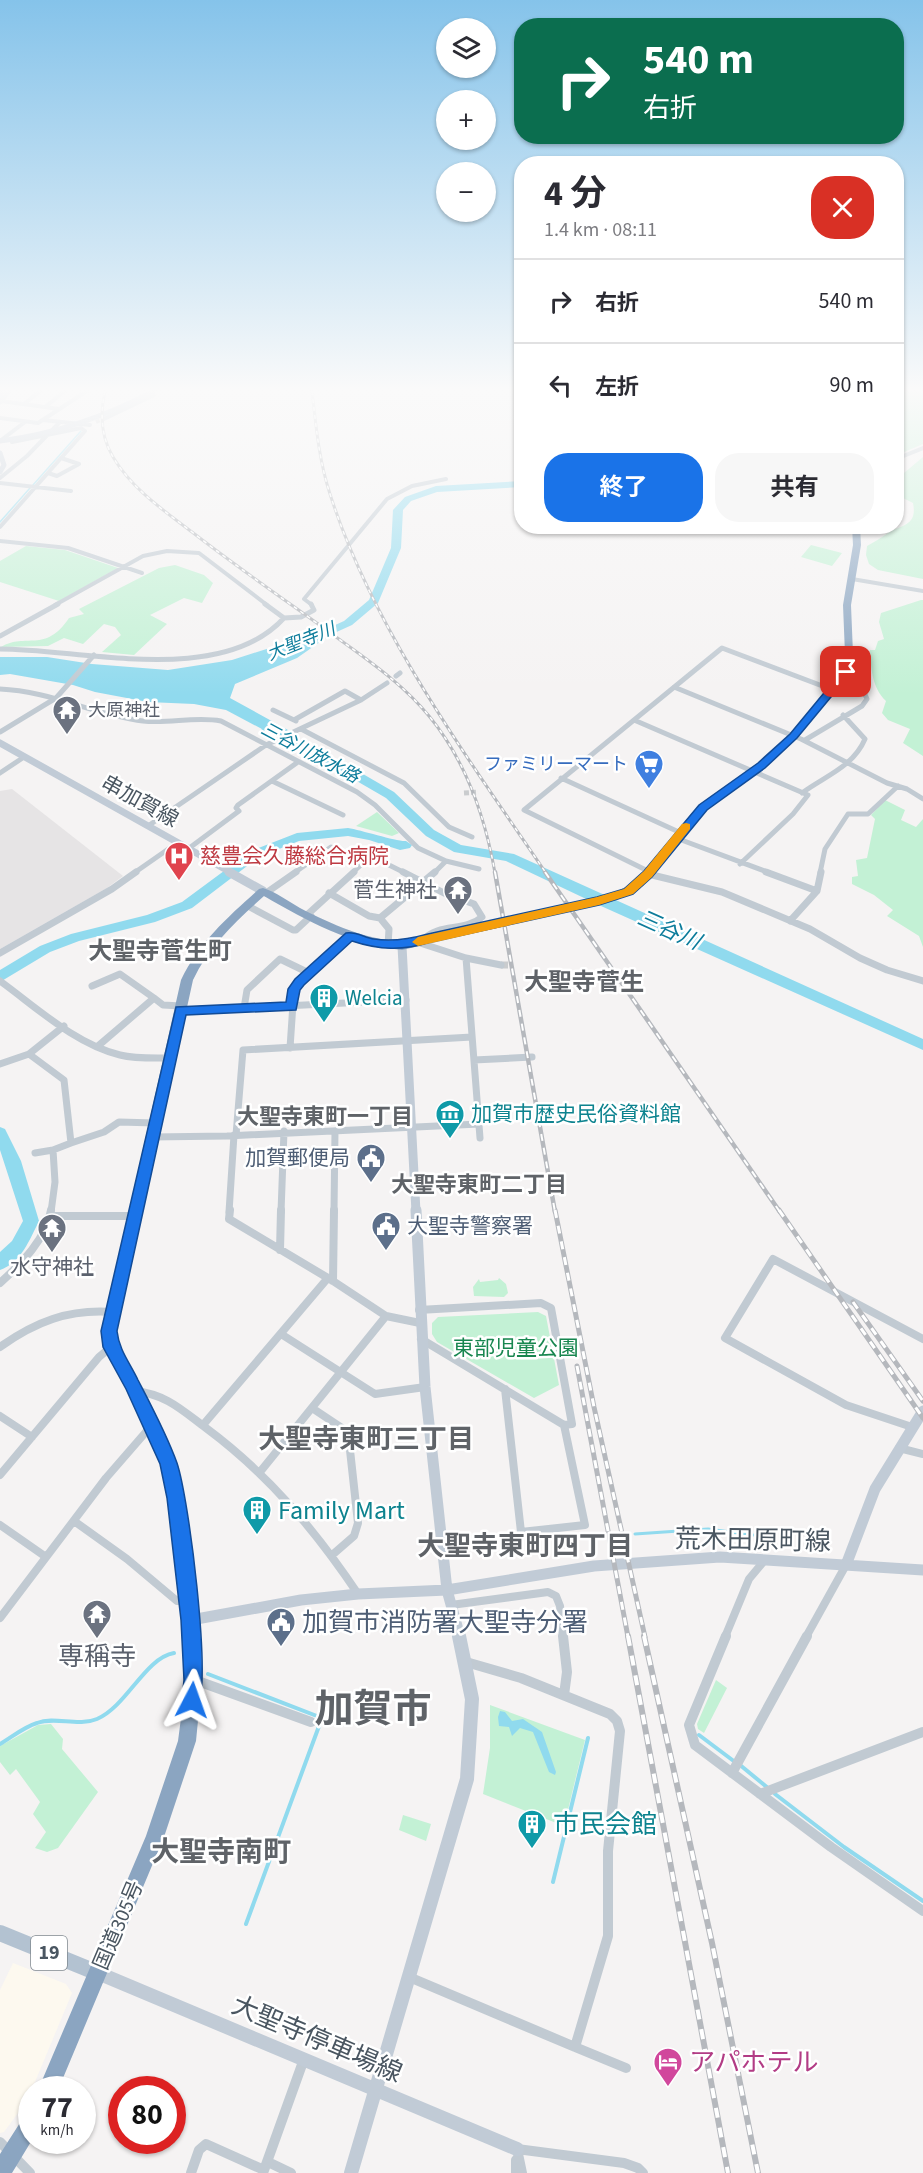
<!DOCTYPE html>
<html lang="ja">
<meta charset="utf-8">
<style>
:root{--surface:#fff;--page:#f7f7f7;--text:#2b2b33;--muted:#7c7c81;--line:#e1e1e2;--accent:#1a73e8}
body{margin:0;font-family:"Source Sans 3","Noto Sans JP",sans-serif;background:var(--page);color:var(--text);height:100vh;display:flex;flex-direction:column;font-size:22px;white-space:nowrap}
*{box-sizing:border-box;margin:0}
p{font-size:20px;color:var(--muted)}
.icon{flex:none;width:33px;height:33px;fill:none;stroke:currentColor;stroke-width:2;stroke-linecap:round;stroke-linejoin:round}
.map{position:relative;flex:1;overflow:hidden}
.drawer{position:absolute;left:514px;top:156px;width:390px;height:378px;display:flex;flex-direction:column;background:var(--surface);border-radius:24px;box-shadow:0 2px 4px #0004}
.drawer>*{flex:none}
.top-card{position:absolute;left:514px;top:18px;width:390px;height:126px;border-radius:24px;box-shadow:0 2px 4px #0004;background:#0b6e4f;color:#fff;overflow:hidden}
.tools{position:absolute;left:436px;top:18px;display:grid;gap:12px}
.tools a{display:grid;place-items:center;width:60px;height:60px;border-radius:50%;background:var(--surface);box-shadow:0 2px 4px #0004;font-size:30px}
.speed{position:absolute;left:18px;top:2076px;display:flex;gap:12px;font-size:30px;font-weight:700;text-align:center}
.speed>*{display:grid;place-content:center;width:78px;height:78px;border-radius:50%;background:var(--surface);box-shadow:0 2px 4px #0004;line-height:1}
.speed small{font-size:15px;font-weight:400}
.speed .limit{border:9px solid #d22;background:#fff;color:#111}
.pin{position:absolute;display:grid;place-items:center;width:51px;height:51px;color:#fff;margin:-26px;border-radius:12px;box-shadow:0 3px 9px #0006}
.me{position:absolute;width:66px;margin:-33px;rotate:4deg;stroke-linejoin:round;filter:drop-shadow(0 0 4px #0008)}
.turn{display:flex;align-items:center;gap:21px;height:126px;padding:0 30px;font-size:27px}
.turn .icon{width:78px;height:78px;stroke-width:2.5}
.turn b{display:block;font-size:42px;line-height:51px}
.round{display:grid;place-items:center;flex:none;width:63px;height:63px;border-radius:24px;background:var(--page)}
.overview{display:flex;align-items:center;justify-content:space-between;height:102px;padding:0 30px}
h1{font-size:36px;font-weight:700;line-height:45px}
.action{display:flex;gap:12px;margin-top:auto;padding:12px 30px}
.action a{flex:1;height:69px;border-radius:24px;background:var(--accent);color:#fff;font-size:24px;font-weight:700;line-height:69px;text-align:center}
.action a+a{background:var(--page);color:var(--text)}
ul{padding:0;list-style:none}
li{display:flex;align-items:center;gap:18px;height:84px;padding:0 30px;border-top:2px solid var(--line)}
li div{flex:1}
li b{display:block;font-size:22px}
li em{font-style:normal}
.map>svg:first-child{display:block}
</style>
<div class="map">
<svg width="923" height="2173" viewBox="0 0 923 2173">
<rect width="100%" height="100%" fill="#f5f3f3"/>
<path fill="#fdf9ef" d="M13,1963L66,1984L72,1993L35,2082L21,2109L4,2132L0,2133V1990Z"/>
<path fill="#e6e4e5" d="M12,789L123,876L107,888L0,949V791Z"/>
<path fill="#c3f1d5" d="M897,391H923V444L897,455Z
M923,457V579L878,570L869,564L866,555L867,546C874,542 881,538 888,533C899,525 918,527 913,503L897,495V472L904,473Z
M811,545L842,553L832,566L801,557Z
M26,546L65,550L118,568L59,601L0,582V561Z
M175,565L204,575L213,583L202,603L184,598L150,615L167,624L134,655L102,652L121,635L115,627L104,624L83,644L64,638L48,646L1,647C26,632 45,654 69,618L84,614L79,609L159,568Z
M921,600H923V756L903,743L910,729L888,720L882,713L886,701C872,688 871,668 870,650H875L878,641L884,639L879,622L881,613Z
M885,800L905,810L901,820L916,827L923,819V947L919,936L887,916L893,910L874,895L852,884V877L858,876L856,860L867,858L875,819L871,815Z
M377,812L399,833L392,836L356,826Z
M499,1278L506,1284L508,1293L504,1297L474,1296L473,1287L479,1279L480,1282L498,1280Z
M538,1312L546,1316L559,1385L534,1398L437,1342L432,1334V1323L438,1317Z
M716,1680L727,1688L704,1733L698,1729L697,1724Z
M490,1705L585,1740L564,1826L483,1794L490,1748Z
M51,1724L63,1739L62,1749L98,1792L58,1848L47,1852L35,1848L46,1832L33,1814L40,1802L16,1769L10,1775L0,1762V1746L38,1725Z
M403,1815L431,1824L426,1841L399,1830Z"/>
<path fill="#90daee" d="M320,632L327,637L297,658L235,684L230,698L288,730L275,736L226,710L194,704L148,702L95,692L73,685L10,674L0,675V657H47L92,664L168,670L232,660Z
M500,1711L505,1712L512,1721L523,1719L542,1732L556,1772L555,1775L549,1772L533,1732L520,1728L512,1736L509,1727L499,1726L498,1717Z"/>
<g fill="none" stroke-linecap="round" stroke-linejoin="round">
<path stroke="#90daee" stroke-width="1.5" d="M33,485L81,431
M0,522L30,488"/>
<path stroke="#90daee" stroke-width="3" d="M635,1534L708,1529L753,1535"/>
<path stroke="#90daee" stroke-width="4" d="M208,1674L322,1718L246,1924
M699,1735L735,1762
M0,1744C12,1737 24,1727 37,1723C55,1716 78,1727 97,1719C127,1706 145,1658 174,1653
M740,1765L768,1788
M775,1794L844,1847L923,1901
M553,1882L588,1738"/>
<path fill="#90daee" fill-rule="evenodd" d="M522,481V487L437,492L411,501L403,510L401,548L378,603L352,625L310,644H302V640L344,621L369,600L391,548L393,510L405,497L436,486Z
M267,726L344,763L394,792L434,830L461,845L514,854L923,1039V1050L601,906L506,861L454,852L426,836L386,798L336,769L263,731L261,729Z
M348,828C361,830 398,842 406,841L412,845L410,848L400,850L369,840L348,836L299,841L259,857L192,908L155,922L79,941L50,952L0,982V970L40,946L71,934L147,915L182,902L251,851L297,833Z
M0,1127L5,1129L21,1161L39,1221C30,1239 21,1263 0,1270V1252L12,1241L23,1221L0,1150Z"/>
<path stroke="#caccce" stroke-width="4" stroke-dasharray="4 2" stroke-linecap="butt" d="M96,422L106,418"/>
<path stroke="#caccce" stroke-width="5" stroke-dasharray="5 2" stroke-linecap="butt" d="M464,793L478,792"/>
<path stroke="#caccce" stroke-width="7" stroke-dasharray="7 3" stroke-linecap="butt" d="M501,965H513"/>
<path stroke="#c1cad2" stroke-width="4" d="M0,395L4,391
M1,401L59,409
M24,404L40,391
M45,407L65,391
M0,418L38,423L87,391
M106,418L154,395
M43,420L90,425
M0,441L25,422
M897,465L901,457L923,448
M48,473L57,476L79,464L61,458
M0,478L27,456L60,422
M0,483L71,491
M0,527L85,431L81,428L12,442
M0,541L68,548L142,573
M852,579L923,591
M55,605L143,556L167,551L199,553L267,605
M312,605L304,599L387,499L412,486L446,479"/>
<path stroke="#c1cad2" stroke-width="5" d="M265,604L284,618L301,617L314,610L311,604
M0,636L58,604
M0,649C83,649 221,687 284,618
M396,676L400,673
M674,687L801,739L887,783L907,789L923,799
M0,689C50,691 94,715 143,721C169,724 195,716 221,721L357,792L375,805L418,848L446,861
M273,710L296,721
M294,720L345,691L361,700
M634,720L808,795L793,814L740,864
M301,729L404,783L449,827L472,837
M0,732L56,698L94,655
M805,740L862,706L867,699L859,681L846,672
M0,773L24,757
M561,778L681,833
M272,781L343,815
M802,793C825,776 853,767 865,739L843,715
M148,826L266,745L361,700L387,683
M676,838L770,873
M188,849L239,811L236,808L238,805L298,762
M371,856L405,873
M650,872L524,810L722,648L833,690
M134,873L177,843
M294,873L331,847L366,862
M352,873L379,849
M434,873L446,861L479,869
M820,873L825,849L848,814H868L898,786"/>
<path stroke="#c1cad2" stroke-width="7" d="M403,872L444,893L474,904L482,917C465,932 440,923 424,939
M766,872L817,891
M648,874L722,892L810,929L860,958L887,970L923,981
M266,893L296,872
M329,893L369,916L380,918L389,929L388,945
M248,906L293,930H296L311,916
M308,914L354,872
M380,918L435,872
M790,921L817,891L821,872
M417,942L466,958L501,965
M0,953L112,889L136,872
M466,958L480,1138
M0,981C36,1007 75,1044 120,1055C136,1059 154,1058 171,1058
M92,986L120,974L154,998
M244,1008L247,990L280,959L309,973
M180,1011L406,1000
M98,1046L154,998L163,1005L181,1006
M290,1048L294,989L350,936
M29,1054L64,1080L71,1143L53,1150L55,1182L51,1212
M474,1060L532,1057
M0,1064L29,1054L64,1026
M236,1135L243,1050L472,1037
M152,1137L227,1136L479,1124
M71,1143L104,1132L119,1122L155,1123
M35,1153L53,1150
M229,1212L234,1135
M281,1212L284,1131
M334,1212L335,1131"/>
<path stroke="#c1cad2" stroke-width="8" d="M230,1210L229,1219L333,1281L386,1316L420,1323
M51,1216H135
M280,1250L281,1210
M333,1281L334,1210
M0,1283C21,1264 47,1238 51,1210
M419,1310L541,1303L551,1308L572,1424L564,1425L421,1339
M281,1334L375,1394L425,1387
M0,1347C35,1322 68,1309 112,1312
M505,1389L521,1532L585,1525L564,1425
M134,1391C166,1394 182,1410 206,1428C268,1474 315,1530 358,1594
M312,1408L348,1432L358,1523L354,1536L331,1556
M0,1416L32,1437
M203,1425L327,1279
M912,1427L846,1405L725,1338L773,1259L923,1339
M899,1448L923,1454
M260,1472L386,1316
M0,1475L99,1357L111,1347
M74,1521L127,1559L177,1601L188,1600
M0,1525L46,1557
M451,1605L548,1592L556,1596L560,1606L563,1637
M0,1618L106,1478L152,1425
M725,1637L749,1579L764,1561
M806,1637L846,1565"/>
<path stroke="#c1cad2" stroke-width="10" d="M563,1636L567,1672L564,1695
M726,1636L689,1725L695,1745L831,1847L923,1911
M195,1680L311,1722
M732,1773L807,1636
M760,1794L923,1732
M409,1977L575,2047L608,1936V1851L620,1731L617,1721L610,1714L521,1678L466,1662
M575,2047L626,2068
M0,2142L30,2173
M517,2149L624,2163L638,2168L643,2173
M517,2149L522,2173
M516,2160V2173
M268,2162L291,2173
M191,2173L199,2150L206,2144L264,2170
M263,2173L304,2059"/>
<path stroke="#c1cbd6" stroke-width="5" d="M0,402L9,391
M0,441C55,434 105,417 154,391
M0,453L4,465L0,472"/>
<path stroke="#c1cbd6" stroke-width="7" d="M0,743L232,873"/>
<path stroke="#c1cbd6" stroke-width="9" d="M229,872L263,891
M402,946L416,1212"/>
<path stroke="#c1cbd6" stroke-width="11" d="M416,1210L425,1387L447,1590L460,1637
M846,1565L875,1489L923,1411
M191,1620L301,1600L358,1594L447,1590L594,1566L720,1557L923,1570"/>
<path stroke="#c1cbd6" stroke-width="14" d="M98,1973L517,2149
M351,2173L467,1779L472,1699L459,1636"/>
<path stroke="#b3c2d1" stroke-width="16" d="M0,1933L98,1973"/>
<path fill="#8ba5c1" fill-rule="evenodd" d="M852,526H860L861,545L851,605L853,654L850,672L796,738L764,768L716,801L698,817L643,886L617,900L402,950C351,945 307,921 264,896C236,921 209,946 193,980L116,1331L118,1346L137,1379L175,1464L184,1498L199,1620L202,1680L196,1741L164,1837L58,2090H38L146,1836L178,1741L186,1680L183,1620L168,1498L161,1464L127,1388L104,1347L102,1331L181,980C199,942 229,916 259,889L263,888C276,892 288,901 300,908C333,925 365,939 402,942L614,893L635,882L692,813L710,797L758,764L790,734L842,672L845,654L843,605L853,545Z
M32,2112V2140L12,2173H0V2154L25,2115Z"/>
<g stroke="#b5b8bd" stroke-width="3">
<path id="rail-far3" d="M105,391C100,413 101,437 113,457C132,489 163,510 192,532C237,567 285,600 332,634C366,659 401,682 429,716C466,761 485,816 495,873
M312,391C316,426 319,461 330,494C373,629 467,757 546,873"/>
</g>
<g stroke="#b5b8bd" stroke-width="4.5">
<path id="rail-far2" d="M495,872L555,1212
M545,872L780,1212"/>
</g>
<g stroke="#b5b8bd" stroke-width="5">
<path id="rail-far1" d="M555,1210L594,1407L645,1637
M779,1210L923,1418
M853,1302L923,1401
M577,1366L628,1637"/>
</g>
<g stroke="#b5b8bd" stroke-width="6">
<path id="rail" d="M628,1636L728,2173
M644,1636L712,1943L758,2173"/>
</g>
<use href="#rail-far3" stroke="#fff" stroke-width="1.5" stroke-dasharray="4" stroke-linecap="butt"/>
<use href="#rail-far2" stroke="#fff" stroke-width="2" stroke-dasharray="7" stroke-linecap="butt"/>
<use href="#rail-far1" stroke="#fff" stroke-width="3" stroke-dasharray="8" stroke-linecap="butt"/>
<use href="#rail" stroke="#fff" stroke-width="4" stroke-dasharray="10" stroke-linecap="butt"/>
</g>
<linearGradient id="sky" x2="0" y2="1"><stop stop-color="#85c3ea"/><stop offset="0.56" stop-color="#fafafa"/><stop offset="1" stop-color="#fafafa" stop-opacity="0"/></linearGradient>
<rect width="923" height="695" fill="url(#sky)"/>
<path fill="#1a73e8" stroke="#114b97" stroke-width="1.5" d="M846,669L851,672L850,674L797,738L765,768L707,810L652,877L633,894L599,905L430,942C403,951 379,950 352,941L304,985L300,990L296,1010L186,1015L117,1331C119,1350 130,1363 138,1380C152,1407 167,1435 177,1463C189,1499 211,1675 198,1707L192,1710L185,1707L182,1700L184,1680L181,1620L167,1498L160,1464L126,1389L103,1347L101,1331L176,1007L286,1002L288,989L295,979L346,933C356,931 365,938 374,939C393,942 410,939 428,934L597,897L624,889L644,871L699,805L758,763L790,734L843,670Z"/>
<path fill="#f59e0b" d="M686,823L690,824V829L652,877L633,894L599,905L418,946L412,942L418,937L597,897L624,889L644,871L682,824Z"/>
<defs>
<g id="temple-pin" transform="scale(1.5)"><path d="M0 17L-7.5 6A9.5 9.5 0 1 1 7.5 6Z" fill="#6b7280" stroke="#fff"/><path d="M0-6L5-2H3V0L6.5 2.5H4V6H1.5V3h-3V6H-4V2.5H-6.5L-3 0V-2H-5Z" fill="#fff"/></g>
<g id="supermarket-pin" transform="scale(1.5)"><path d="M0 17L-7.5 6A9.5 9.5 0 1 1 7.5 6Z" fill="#3f7fe0" stroke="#fff"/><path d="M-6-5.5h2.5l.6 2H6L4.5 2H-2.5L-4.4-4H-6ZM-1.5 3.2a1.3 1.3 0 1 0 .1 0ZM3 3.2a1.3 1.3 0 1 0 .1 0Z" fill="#fff"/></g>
<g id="hospital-pin" transform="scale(1.5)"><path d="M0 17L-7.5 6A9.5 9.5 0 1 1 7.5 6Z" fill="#e0444e" stroke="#fff"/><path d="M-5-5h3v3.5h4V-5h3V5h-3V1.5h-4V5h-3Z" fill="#fff"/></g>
<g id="building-pin" transform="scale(1.5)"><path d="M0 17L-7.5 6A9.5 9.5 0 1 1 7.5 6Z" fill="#0f9aa8" stroke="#fff"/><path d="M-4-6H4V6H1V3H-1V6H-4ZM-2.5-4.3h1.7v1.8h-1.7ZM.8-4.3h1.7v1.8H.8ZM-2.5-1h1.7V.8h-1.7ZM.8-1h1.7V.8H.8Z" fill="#fff"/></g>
<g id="museum-pin" transform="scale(1.5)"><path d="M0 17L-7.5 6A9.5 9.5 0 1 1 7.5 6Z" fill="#0f9aa8" stroke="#fff"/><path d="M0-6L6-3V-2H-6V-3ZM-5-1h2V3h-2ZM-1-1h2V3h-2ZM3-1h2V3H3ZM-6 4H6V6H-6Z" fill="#fff"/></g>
<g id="civic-pin" transform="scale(1.5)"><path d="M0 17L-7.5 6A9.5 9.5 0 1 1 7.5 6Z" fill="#5c6f8a" stroke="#fff"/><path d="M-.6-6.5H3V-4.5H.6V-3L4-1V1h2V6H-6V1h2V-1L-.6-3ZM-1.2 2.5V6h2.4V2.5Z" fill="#fff"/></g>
<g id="hotel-pin" transform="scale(1.5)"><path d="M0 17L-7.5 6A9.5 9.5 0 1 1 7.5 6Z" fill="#d1479c" stroke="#fff"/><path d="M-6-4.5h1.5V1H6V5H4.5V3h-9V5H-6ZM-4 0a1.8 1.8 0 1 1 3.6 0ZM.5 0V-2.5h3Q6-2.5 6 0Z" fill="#fff"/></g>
</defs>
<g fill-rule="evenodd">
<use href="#temple-pin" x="67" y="710"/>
<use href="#supermarket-pin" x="649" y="764"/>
<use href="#hospital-pin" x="179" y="856"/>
<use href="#temple-pin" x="458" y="890"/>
<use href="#building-pin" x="324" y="998"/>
<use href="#museum-pin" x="450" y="1114"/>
<use href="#civic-pin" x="371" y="1158"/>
<use href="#civic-pin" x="386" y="1226"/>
<use href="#temple-pin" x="52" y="1228"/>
<use href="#building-pin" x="257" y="1510"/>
<use href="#temple-pin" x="97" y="1614"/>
<use href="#civic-pin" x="281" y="1622"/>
<use href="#building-pin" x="532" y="1824"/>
<use href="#hotel-pin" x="668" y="2062"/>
</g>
<g text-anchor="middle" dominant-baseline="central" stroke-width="5" stroke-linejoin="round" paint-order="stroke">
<g font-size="18" font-style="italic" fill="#0c7c9b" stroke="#fff">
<text transform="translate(301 642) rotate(-22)">大聖寺川</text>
<text transform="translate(310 753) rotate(28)">三谷川放水路</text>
</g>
<g font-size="18" fill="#5b616d" stroke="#fff" text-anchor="start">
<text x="88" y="710">大原神社</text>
</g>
<g font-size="18" fill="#366cbe" stroke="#fff" text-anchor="end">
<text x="628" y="764">ファミリーマート</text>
</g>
<rect fill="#fff" stroke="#808990" stroke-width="1.5" x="31" y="1936" width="36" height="34" rx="4.5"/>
<g font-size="20" font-weight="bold" fill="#4a5661">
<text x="49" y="1953">19</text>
</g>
<g font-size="21" fill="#4a5661" stroke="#fff">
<text transform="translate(140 801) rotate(29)">串加賀線</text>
<text transform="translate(118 1925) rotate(-67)">国道305号</text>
</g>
<g font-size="21" fill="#be3a42" stroke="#fff" text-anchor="start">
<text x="200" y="856">慈豊会久藤総合病院</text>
</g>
<g font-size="21" fill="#5b616d" stroke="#fff" text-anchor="end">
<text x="437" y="890">菅生神社</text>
<text x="52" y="1267" text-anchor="middle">水守神社</text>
</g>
<g font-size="21" fill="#0d838f" stroke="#fff" text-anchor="start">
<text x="345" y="998">Welcia</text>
<text x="471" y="1114">加賀市歴史民俗資料館</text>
</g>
<g font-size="21" fill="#4e5e75" stroke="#fff" text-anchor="end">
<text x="350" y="1158">加賀郵便局</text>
<text x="407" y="1226" text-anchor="start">大聖寺警察署</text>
</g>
<g font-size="21" fill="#17864f" stroke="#fff">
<text x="516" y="1348">東部児童公園</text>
</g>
<g font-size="22" font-style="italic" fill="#0c7c9b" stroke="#fff">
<text transform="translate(669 930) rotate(24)">三谷川</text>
</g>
<g font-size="22" font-weight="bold" fill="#5f6368" stroke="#fff">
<text x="325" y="1117">大聖寺東町一丁目</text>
<text x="479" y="1185">大聖寺東町二丁目</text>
</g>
<g font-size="24" font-weight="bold" fill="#5f6368" stroke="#fff">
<text x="160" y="951">大聖寺菅生町</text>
<text x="584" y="982">大聖寺菅生</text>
</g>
<g font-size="26" fill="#0d838f" stroke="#fff" text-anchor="start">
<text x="278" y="1510">Family Mart</text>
<text x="553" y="1824">市民会館</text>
</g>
<g font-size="26" fill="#4a5661" stroke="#fff">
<text transform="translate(753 1540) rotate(1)">荒木田原町線</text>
<text transform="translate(317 2039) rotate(23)">大聖寺停車場線</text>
</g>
<g font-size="26" fill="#4e5e75" stroke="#fff" text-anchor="start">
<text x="302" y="1622">加賀市消防署大聖寺分署</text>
</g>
<g font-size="26" fill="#5b616d" stroke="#fff">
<text x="97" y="1656">専稱寺</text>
</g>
<g font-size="26" fill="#b23c85" stroke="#fff" text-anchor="start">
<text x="689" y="2062">アパホテル</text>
</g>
<g font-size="27" font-weight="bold" fill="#5f6368" stroke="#fff">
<text x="366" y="1439">大聖寺東町三丁目</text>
<text x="525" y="1546">大聖寺東町四丁目</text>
</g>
<g font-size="28" font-weight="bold" fill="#5f6368" stroke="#fff">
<text x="221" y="1852">大聖寺南町</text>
</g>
<g font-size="39" font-weight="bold" fill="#5f6368" stroke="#fff">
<text x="373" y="1710">加賀市</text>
</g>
</g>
</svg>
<div class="tools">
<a><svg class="icon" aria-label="layers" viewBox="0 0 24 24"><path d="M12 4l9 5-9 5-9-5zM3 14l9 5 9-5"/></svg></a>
<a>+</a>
<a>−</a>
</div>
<div class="speed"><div>77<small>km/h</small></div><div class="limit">80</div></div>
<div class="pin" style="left:846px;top:672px;background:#d93025"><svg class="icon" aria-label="arrive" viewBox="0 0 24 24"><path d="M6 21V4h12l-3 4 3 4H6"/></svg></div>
<svg class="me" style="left:192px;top:1700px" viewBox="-20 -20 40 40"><path d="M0-17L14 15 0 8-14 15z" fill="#1a73e8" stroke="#fff" stroke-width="4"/></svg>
<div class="top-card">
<div class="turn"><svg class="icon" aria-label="right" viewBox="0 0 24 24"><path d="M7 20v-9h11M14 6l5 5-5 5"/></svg><div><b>540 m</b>右折</div></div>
</div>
<section class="drawer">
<div class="overview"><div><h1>4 分</h1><p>1.4 km · 08:11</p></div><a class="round" style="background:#d93025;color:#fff"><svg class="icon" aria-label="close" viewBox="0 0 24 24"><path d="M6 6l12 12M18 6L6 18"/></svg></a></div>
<ul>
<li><svg class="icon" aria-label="right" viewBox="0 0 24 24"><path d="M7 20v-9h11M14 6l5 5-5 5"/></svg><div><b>右折</b></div><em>540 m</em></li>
<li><svg class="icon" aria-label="left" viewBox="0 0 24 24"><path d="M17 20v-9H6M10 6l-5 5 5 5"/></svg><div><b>左折</b></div><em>90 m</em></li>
</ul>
<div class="action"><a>終了</a><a>共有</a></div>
</section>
</div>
